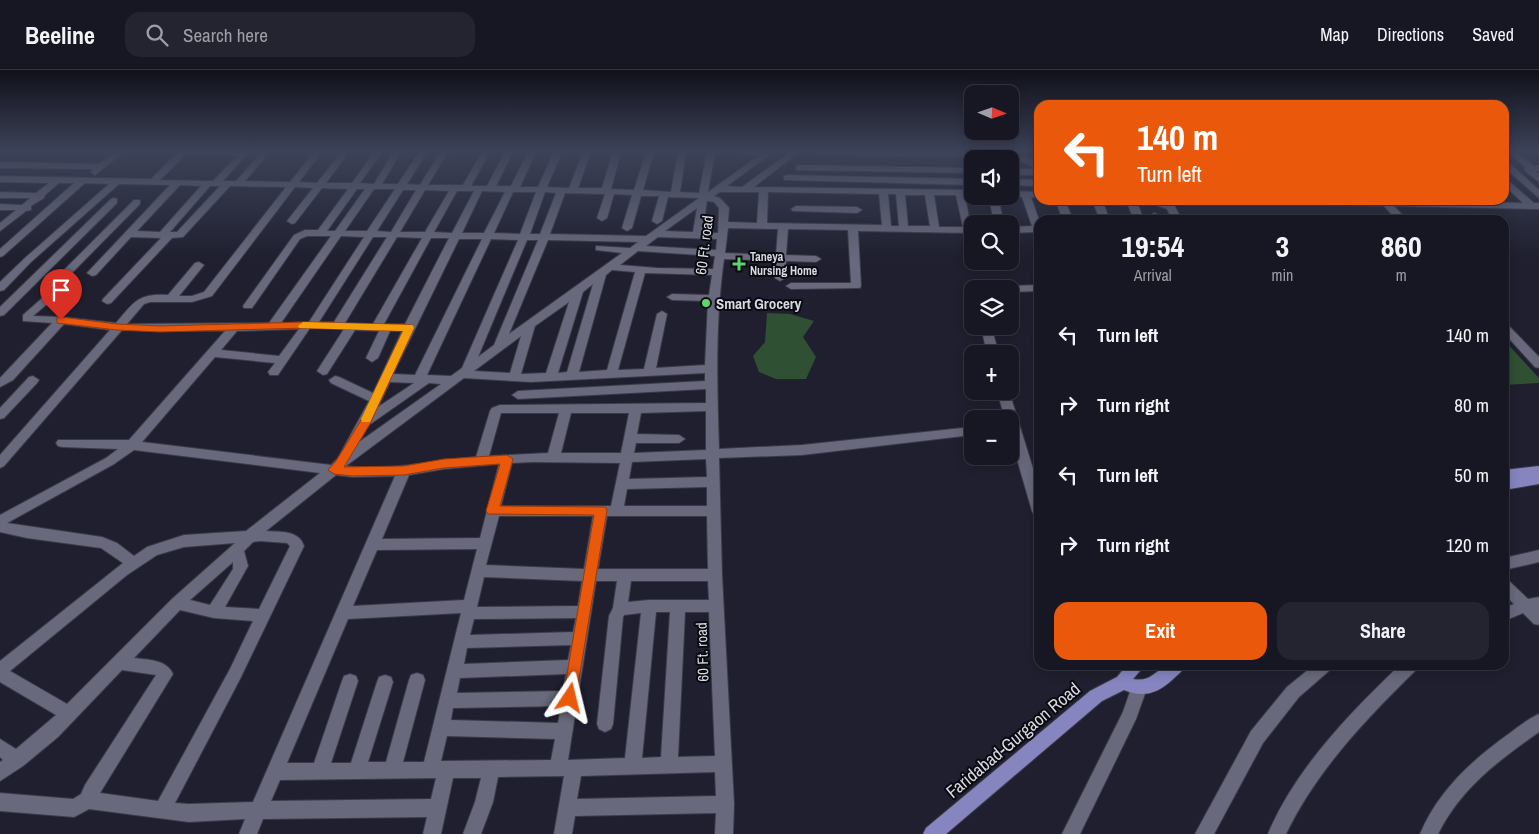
<!DOCTYPE html>
<meta charset="utf-8">
<style>
:root{--surface:#171723;--page:#242430;--text:#f1f3f6;--muted:#9e9fa6;--line:#363641;--accent:#ea580c}
body{margin:0;font-family:"Archivo Narrow",sans-serif;background:var(--page);color:var(--text);height:100vh;display:flex;flex-direction:column;font-size:19px;white-space:nowrap}
*{box-sizing:border-box;margin:0}
p{font-size:16px;color:var(--muted)}
.icon{flex:none;width:28px;height:28px;fill:none;stroke:currentColor;stroke-width:2;stroke-linecap:round;stroke-linejoin:round}
.map{position:relative;flex:1;overflow:hidden}
.drawer{position:absolute;left:1034px;top:145px;width:475px;height:455px;display:flex;flex-direction:column;background:var(--surface);border-radius:15px;box-shadow:0 2px 12px #0003,0 0 0 1px var(--line)}
.drawer>*{flex:none}
.top-card{position:absolute;left:1034px;top:30px;width:475px;height:105px;border-radius:15px;box-shadow:0 2px 12px #0003,0 0 0 1px var(--line);background:#ea580c;color:#fff;overflow:hidden}
.needle{width:32px;rotate:92deg}
.tools{position:absolute;left:964px;top:15px;display:grid;gap:10px}
.tools a{display:grid;place-items:center;width:55px;height:55px;border-radius:10px;background:var(--surface);box-shadow:0 2px 12px #0003,0 0 0 1px var(--line);font-size:25px}
.pin{position:absolute;display:grid;place-items:center;width:42px;height:42px;color:#fff;margin:-51px -21px;border-radius:50% 50% 50% 0;rotate:-45deg;box-shadow:0 0 5px #0007}
.pin .icon{rotate:45deg}
.me{position:absolute;width:55px;margin:-28px;rotate:10deg;stroke-linejoin:round;filter:drop-shadow(0 0 4px #0008)}
.turn{display:flex;align-items:center;gap:18px;height:105px;padding:0 20px;font-size:22px}
.turn .icon{width:65px;height:65px;stroke-width:2.5}
.turn b{display:block;font-size:35px;line-height:42px}
.eta{display:flex;justify-content:space-evenly;align-items:center;height:85px;text-align:center}
.eta b{font-size:30px;font-weight:800;line-height:35px}
.cta{display:flex;gap:10px;margin-top:auto;padding:10px 20px}
.cta a{flex:1;height:58px;border-radius:15px;background:var(--accent);color:#fff;font-size:20px;font-weight:800;line-height:58px;text-align:center}
.cta a+a{background:var(--page);color:var(--text)}
ul{padding:0;list-style:none}
li{display:flex;align-items:center;gap:15px;height:70px;padding:0 20px}
li div{flex:1}
li b{display:block;font-size:19px}
li em{font-style:normal}
header{display:flex;align-items:center;gap:30px;box-sizing:border-box;height:70px;padding:0 25px;background:var(--surface);border-bottom:1px solid var(--line)}
header strong{font-size:24px}
nav{display:flex;gap:28px;margin-inline-start:auto;font-size:18px}
.search{width:350px;height:45px;background:var(--page);display:flex;align-items:center;gap:12px;box-sizing:border-box;padding:0 18px;border-radius:15px;color:var(--muted);font-size:19px}
.map>svg:first-child{display:block}
</style>
<header>
<strong>Beeline</strong>
<div class="search"><svg class="icon" aria-label="search" viewBox="0 0 24 24"><circle cx="10" cy="10" r="6"/><path d="M15 15l6 6"/></svg>Search here</div>
<nav><a>Map</a><a>Directions</a><a>Saved</a></nav>
</header>
<div class="map">
<svg width="1539" height="764" viewBox="0 0 1539 764">
<rect width="100%" height="100%" fill="#1f1f2f"/>
<path fill="#305033" d="M767,243L790,244L814,251L803,267L816,287L806,309H776L759,302L753,286L765,272Z
M1504,270L1539,308V313L1504,315Z"/>
<g fill="none" stroke-linecap="round" stroke-linejoin="round">
<g stroke="#3b3b48" stroke-width="2">
<path id="minor" d="M115,82H124L95,105L91,102L93,99L0,98V92L99,94Z
M178,82H249L223,111H236L262,82H270L245,111L290,112L314,82H322L299,112L317,113L341,82H349L326,113H352L374,82H382L360,113L374,114L393,82H401L382,114H398L419,82H427L407,114L420,115L440,82H448L428,115H463L482,82H490L471,116H487L505,82H513L496,116H511L528,82H536L520,117H538L554,82H562L547,117L569,118L583,82H591L578,118H602L613,82H621L611,119L634,120L646,82H654L643,120L671,122L678,82H686L680,122L699,123L707,82H715L708,122L760,85H747L743,82H773L727,116L742,117L790,82H799L754,117L972,120V126H965L972,163L858,161L861,216L860,218L791,219L786,216L791,213H851L848,160L788,159L786,185L816,186L821,189L816,192L786,191L785,208L780,211L775,208L776,191L724,189C715,252 717,316 719,379L802,375L972,357V365L802,385L719,388L722,505L734,734L733,764H715L716,743L575,746L572,764H554L564,706L498,707L493,732L481,764H463L475,732L481,708H453L441,764H423L427,747L263,749L257,764H239L245,749L189,752L89,739L74,747L0,741V723L73,729L81,724L85,715L156,605L122,600L58,667L23,696L0,711V692L3,690L0,687V669L16,679L56,645L0,612V591L123,493L101,478L27,468L0,462V445L106,388L118,379L62,377L58,376L56,373L58,370H129L225,261L122,260L4,396L0,398V385L110,260L64,254L13,310L0,317V308L52,253L23,251V245L57,215L55,212L58,206L134,130H140V134L66,209L65,212L68,215L67,217L33,246L61,247L116,253C134,232 138,223 168,225L195,193L199,192L204,195L179,226H192L204,222L286,117L230,116L183,167L172,168L111,233L107,234L102,231L103,229L161,168L131,167L96,205L92,206L87,203L170,115L119,114L31,192L4,220L0,221V212L25,188L109,114L85,113L3,186L0,187V179L74,113H59L45,125L44,128L31,136V140L26,141L0,161V153L16,140H0V134L22,135L30,128H0V122L36,123L49,113L0,112V106L151,109ZM186,84L189,85H238L213,111L160,110ZM180,115L201,116L160,162L137,161ZM210,116H220L177,162H170ZM295,117L313,118L287,151L292,154L295,153L322,118L348,119L318,160H305L294,165L243,236L244,238H252L300,169L307,166H331L269,253L127,254L144,234L150,232H192L212,226ZM357,119H365L335,161H327ZM374,119H395L367,161H345ZM403,120H416L391,162L377,161ZM425,120L449,121L425,162H400ZM457,121H474L452,163L434,162ZM482,121L505,122L484,163H462ZM513,122H536L520,164L494,163ZM545,122L556,123L540,164H530ZM720,122H759L757,153L728,152L729,138L720,128L714,126ZM768,122L879,124L882,155L767,153ZM565,123L605,124L597,148L602,151L607,148L614,124L632,125L622,158L627,161L632,158L641,126H659L652,151L657,154L662,151L668,127L699,128L646,166L550,164ZM888,124H896L899,156H891ZM905,125H925L930,156H908ZM934,125H956L963,157H939ZM707,131L714,132L719,138L718,163H702ZM697,138L693,162L665,161ZM728,158L778,159L776,185L725,183ZM341,166L364,167L309,252L281,253ZM373,167H387L334,252H319ZM397,167L422,168L373,254L345,253ZM658,167L717,169L716,180L646,176ZM431,168H449L405,254H384ZM459,169H482L415,305L393,304ZM491,169L518,170L462,298L451,306L427,305ZM527,170H538L494,275L478,287ZM548,170L638,172L630,178L596,176V180L622,183L509,264ZM638,181L715,186L713,199L657,198L620,195ZM612,200L635,202L607,300L579,302L606,205ZM645,203L712,205L709,225L672,224L667,227L672,230L708,231L705,295L656,298L667,244L662,241L657,244L644,299L618,300ZM593,214L567,302L558,303L583,222ZM569,232L546,303L521,304L535,256ZM310,258L344,259L317,301L323,305L327,304L355,260L379,261L366,288L372,292L378,288L390,261H402L373,323L339,307L335,306L329,310L331,313L369,331L338,388L331,395L142,372L215,287L275,293L268,302L270,305H278ZM299,259L279,286L221,280L237,261ZM521,266L510,303L474,301ZM705,303V311L518,321L512,325L518,329L706,319V333L500,335L492,338L490,341L476,387C433,390 389,402 346,396L464,308L531,312ZM390,312L414,313L378,337ZM429,313L441,314L359,372L369,355ZM706,341V380L634,383L636,373H679L685,369L679,365L637,364L641,343ZM501,343H559L548,383L489,386ZM571,343H629L621,383H561ZM134,380L320,403L246,461L184,465L147,477L134,486L117,473L102,467L7,453L114,394ZM706,389L707,407L629,409L632,392ZM533,392L620,393L611,436H501L512,393ZM499,394L480,468L382,469L409,405L444,399ZM336,405L353,407L395,406L253,732L189,734L175,733L240,609L304,476C299,460 280,462 266,461ZM707,417V436H624L627,419ZM499,446H593L584,499L486,495ZM607,446H707L708,499H598ZM260,471L287,473L290,476L259,539L225,537L248,496L244,481L253,472ZM235,473L172,529L67,634L10,601L127,505L157,485L184,477ZM477,479L464,530L353,536L377,480ZM233,492V499L210,535L190,530ZM484,507L582,511L578,536L477,537ZM596,511H617L613,538L609,546L597,654L599,659L605,662L611,659L613,654L623,547L624,545L641,543L625,688L568,690ZM631,511H708L709,530H649L628,532ZM180,540L214,548L253,551L230,599L158,731L100,723L173,604C166,589 148,590 134,588ZM656,542H670L661,687L642,688ZM685,542H709L715,686L678,687ZM461,543L424,692H403L425,610L423,605L417,603L411,605L409,610L386,692H368L393,612L391,607L385,605L379,607L377,612L351,693H331L358,611L356,606L350,604L344,606L342,611L314,693H287L348,549ZM576,548L573,562L470,565L474,549ZM571,575L568,590L464,594L467,578ZM566,604L563,621L457,623L460,608ZM561,636L558,653L451,650L453,638ZM447,666L555,669L551,690L441,691ZM715,702L716,726L577,729L581,706ZM436,708L431,729L271,731L280,710Z
M816,82H974L977,84L973,87L820,85Z
M988,82C1005,81 1023,85 1039,93V99L1023,92Z
M1508,82H1517L1534,96L1539,95V101H1535L1539,104V112L1525,101V97Z
M1534,82H1539V86Z
M1504,91H1507L1539,120V128L1504,97Z
M799,95L972,98V103L796,100V96Z
M1010,99H1039V105H1010Z
M787,105L972,109V115L784,110V106Z
M1504,107L1534,133H1539V139L1394,136L1407,150H1397L1384,136L1209,133L1204,130H1389L1523,133L1504,115Z
M1010,109L1039,110V116L1010,115Z
M1010,121L1039,122V128L1031,127L1039,150V162L1010,163V157L1032,156L1022,127L1008,126H1010Z
M989,126H998L1004,154H994Z
M114,128L117,129V133L4,245L0,246V237L111,129Z
M1055,130H1065L1073,150H1063Z
M1092,130H1102L1110,150H1100Z
M1126,130H1136L1144,150H1134Z
M1141,130L1164,132L1165,130H1177L1173,133L1182,150H1172L1167,139Z
M796,136L857,137L862,140L857,143L793,141L791,139Z
M1154,143L1157,144L1161,150H1151L1149,146Z
M1039,215V221L1010,222V219H1005L1010,216Z
M1504,254L1508,255L1539,287V298L1535,297L1504,263Z
M981,256H991L999,284H987Z
M33,306L39,310L37,313L4,348L0,349V338L29,307Z
M997,321H1009L1039,418V446L1034,445L1032,441L1010,365V349H1005Z
M1539,480V492L1504,500V488Z
M1504,509L1509,511L1528,529L1539,527V555L1534,554L1523,543L1504,551V538L1514,534L1504,524Z
M1314,595H1333L1330,600L1299,627L1263,673L1214,764H1195L1251,661L1287,617Z
M1400,595H1419L1416,600C1367,648 1316,701 1286,764H1268C1295,699 1350,643 1400,595Z
M1139,611L1145,613L1147,618L1136,649L1080,764H1062L1123,642L1133,613Z
M1539,644V662C1499,690 1460,719 1438,764H1420C1438,721 1472,690 1510,663C1519,656 1528,649 1539,644Z"/>
</g>
<g stroke="#3b3b48" stroke-width="2">
<path id="major" d="M1539,396V414L1504,420V410L1509,409L1504,410V400Z
M1127,595H1145L1133,609C1150,612 1153,603 1166,596C1170,593 1180,595 1186,595C1183,601 1177,605 1172,610C1157,624 1142,628 1124,620L1102,631L946,764H923L926,758L1090,621L1117,607Z"/>
</g>
<use href="#minor" fill="#68697c" fill-rule="evenodd"/>
<use href="#major" fill="#8685bf" fill-rule="evenodd"/>
</g>
<linearGradient id="sky" x2="0" y2="1"><stop stop-color="#11111a"/><stop offset="0.43" stop-color="#3c4258"/><stop offset="1" stop-color="#3c4258" stop-opacity="0"/></linearGradient>
<rect width="1539" height="189" fill="url(#sky)"/>
<path fill="#ea580c" stroke="#983908" d="M61,247L117,254L160,256L306,252L413,255L414,258L371,352L344,397L404,396L444,389L507,385L513,389L500,436L605,437L607,440L575,633L570,635L565,633L563,628L594,445L488,444L486,441L500,394L444,398L404,405L352,406L334,404L328,400L336,391L360,352L403,261L306,258L160,262L117,260L57,253V248Z"/>
<path fill="#f59e0b" d="M303,252L413,255L414,258L370,352H362L361,349L403,261L299,258L298,256Z"/>
<g fill="#5bd56d" stroke="#0a0a11" stroke-width="2">
<path d="M736.5 186.5h5v5h5v5h-5v5h-5v-5h-5v-5h5z"/>
<circle cx="706" cy="233" r="5"/>
</g>
<g text-anchor="middle" dominant-baseline="central" stroke-width="4" stroke-linejoin="round" paint-order="stroke">
<g font-size="12" font-weight="bold" fill="#d9d9e4" stroke="#0a0a11" text-anchor="start">
<text x="750" y="187">Taneya<tspan x="750" dy="14">Nursing Home</tspan></text>
</g>
<g font-size="15" fill="#d9d9e4" stroke="#0a0a11">
<text transform="translate(704 175) rotate(-83)">60 Ft. road</text>
<text transform="translate(702 582) rotate(-92)">60 Ft. road</text>
</g>
<g font-size="15" font-weight="bold" fill="#d9d9e4" stroke="#0a0a11" text-anchor="start">
<text x="716" y="233">Smart Grocery</text>
</g>
<g font-size="18" fill="#d9d9e4" stroke="#0a0a11">
<text transform="translate(1013 670) rotate(-40)">Faridabad-Gurgaon Road</text>
</g>
</g>
</svg>
<div class="tools">
<a><svg class="needle" viewBox="-14 -14 28 28"><path d="M0-13l5 13h-10z" fill="#e53935"/><path d="M0 13l5-13h-10z" fill="#9e9fa6"/></svg></a>
<a><svg class="icon" aria-label="sound" viewBox="0 0 24 24"><path d="M4 9h4l5-4v14l-5-4H4zM17 9q2 3 0 6"/></svg></a>
<a><svg class="icon" aria-label="search" viewBox="0 0 24 24"><circle cx="10" cy="10" r="6"/><path d="M15 15l6 6"/></svg></a>
<a><svg class="icon" aria-label="layers" viewBox="0 0 24 24"><path d="M12 4l9 5-9 5-9-5zM3 14l9 5 9-5"/></svg></a>
<a>+</a>
<a>−</a>
</div>
<div class="pin" style="left:61px;top:250px;background:#d93025"><svg class="icon" aria-label="arrive" viewBox="0 0 24 24"><path d="M6 21V4h12l-3 4 3 4H6"/></svg></div>
<svg class="me" style="left:570px;top:628px" viewBox="-20 -20 40 40"><path d="M0-17L14 15 0 8-14 15z" fill="#ea580c" stroke="#fff" stroke-width="4"/></svg>
<div class="top-card">
<div class="turn"><svg class="icon" aria-label="left" viewBox="0 0 24 24"><path d="M17 20v-9H6M10 6l-5 5 5 5"/></svg><div><b>140 m</b>Turn left</div></div>
</div>
<section class="drawer">
<div class="eta">
<div><b>19:54</b><p>Arrival</p></div>
<div><b>3</b><p>min</p></div>
<div><b>860</b><p>m</p></div>
</div>
<ul>
<li><svg class="icon" aria-label="left" viewBox="0 0 24 24"><path d="M17 20v-9H6M10 6l-5 5 5 5"/></svg><div><b>Turn left</b></div><em>140 m</em></li>
<li><svg class="icon" aria-label="right" viewBox="0 0 24 24"><path d="M7 20v-9h11M14 6l5 5-5 5"/></svg><div><b>Turn right</b></div><em>80 m</em></li>
<li><svg class="icon" aria-label="left" viewBox="0 0 24 24"><path d="M17 20v-9H6M10 6l-5 5 5 5"/></svg><div><b>Turn left</b></div><em>50 m</em></li>
<li><svg class="icon" aria-label="right" viewBox="0 0 24 24"><path d="M7 20v-9h11M14 6l5 5-5 5"/></svg><div><b>Turn right</b></div><em>120 m</em></li>
</ul>
<div class="cta"><a>Exit</a><a>Share</a></div>
</section>
</div>
